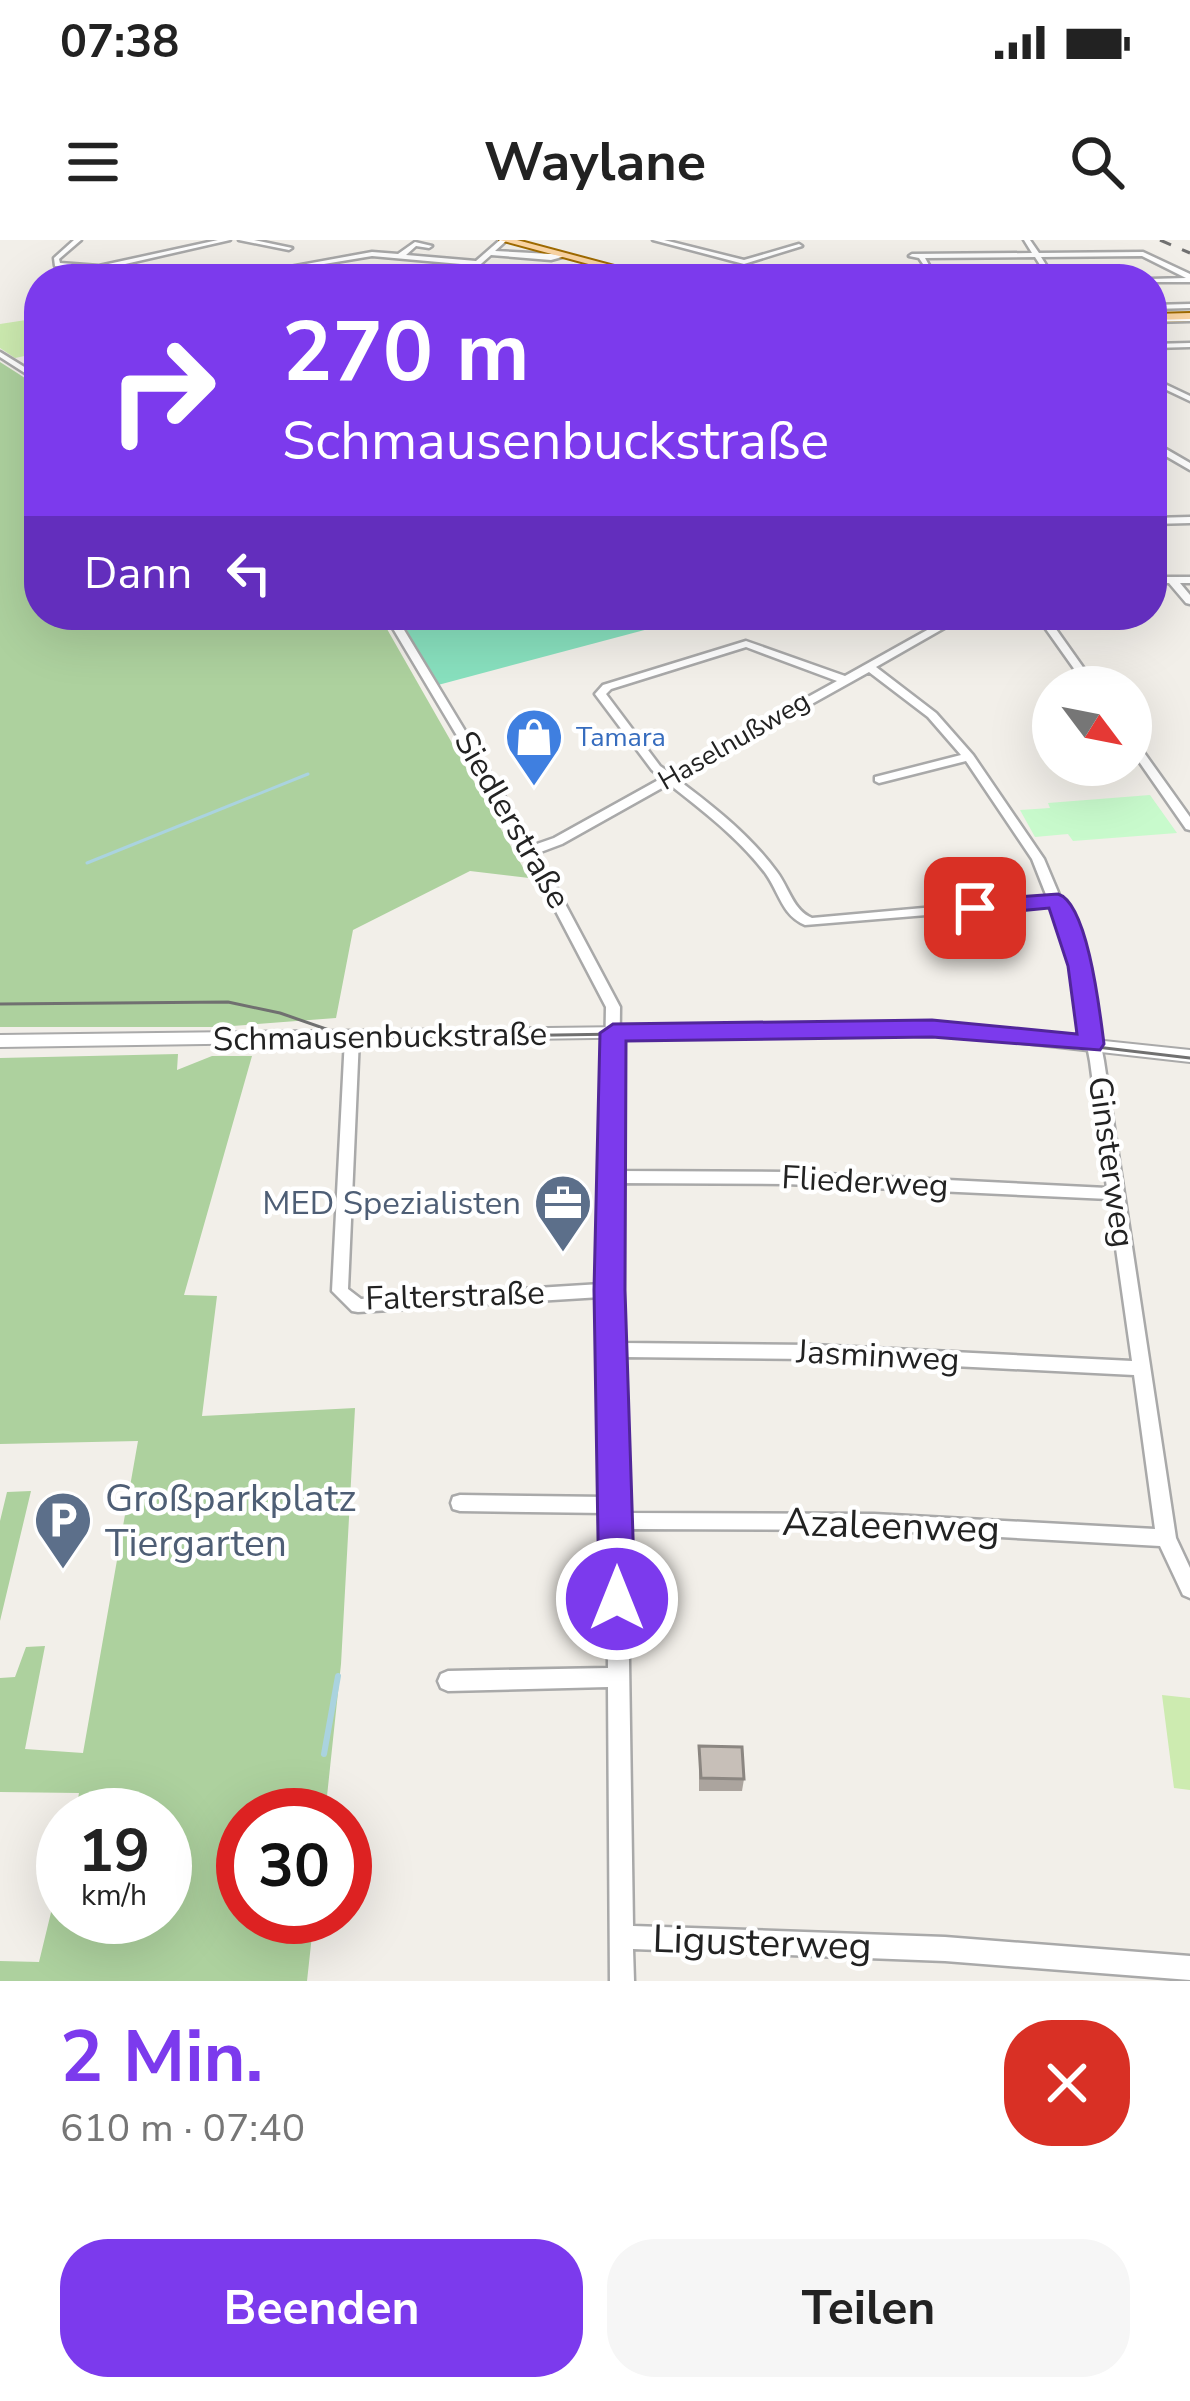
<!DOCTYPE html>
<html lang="de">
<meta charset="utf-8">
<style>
:root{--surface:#fff;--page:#f6f6f6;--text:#222;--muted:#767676;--accent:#7c3aed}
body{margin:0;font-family:"Nunito Sans",sans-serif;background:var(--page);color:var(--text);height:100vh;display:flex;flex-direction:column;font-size:45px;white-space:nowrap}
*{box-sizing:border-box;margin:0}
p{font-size:39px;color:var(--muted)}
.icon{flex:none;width:66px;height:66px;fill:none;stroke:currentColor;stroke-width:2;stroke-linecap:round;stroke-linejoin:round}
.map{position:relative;height:1741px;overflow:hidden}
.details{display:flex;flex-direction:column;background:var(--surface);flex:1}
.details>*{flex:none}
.top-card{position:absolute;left:24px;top:24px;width:1143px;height:366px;border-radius:48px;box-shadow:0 12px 48px #0002;background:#7c3aed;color:#fff;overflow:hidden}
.needle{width:78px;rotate:122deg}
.controls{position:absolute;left:1032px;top:426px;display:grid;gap:24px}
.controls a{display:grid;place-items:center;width:120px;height:120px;border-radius:50%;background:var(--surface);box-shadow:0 12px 48px #0002;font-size:60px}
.speed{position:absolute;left:36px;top:1548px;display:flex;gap:24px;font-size:60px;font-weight:700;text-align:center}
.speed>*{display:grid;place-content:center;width:156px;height:156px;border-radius:50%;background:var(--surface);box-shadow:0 12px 48px #0002;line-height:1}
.speed small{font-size:30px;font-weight:400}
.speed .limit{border:18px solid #d22;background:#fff;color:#111}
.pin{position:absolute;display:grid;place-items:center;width:102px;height:102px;color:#fff;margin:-51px;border-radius:24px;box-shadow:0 6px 18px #0006}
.me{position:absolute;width:132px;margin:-66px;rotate:0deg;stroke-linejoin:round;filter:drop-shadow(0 0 9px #0008)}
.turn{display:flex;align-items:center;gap:42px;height:252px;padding:0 60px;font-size:54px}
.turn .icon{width:156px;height:156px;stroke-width:2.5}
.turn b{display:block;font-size:84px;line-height:102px}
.then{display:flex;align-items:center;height:114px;padding:0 60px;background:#0003;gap:24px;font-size:45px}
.round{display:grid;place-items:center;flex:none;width:126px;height:126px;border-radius:48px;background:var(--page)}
.headline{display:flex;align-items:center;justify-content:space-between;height:204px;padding:0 60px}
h1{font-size:72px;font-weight:700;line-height:90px;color:var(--accent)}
.cta{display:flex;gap:24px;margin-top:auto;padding:24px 60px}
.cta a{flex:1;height:138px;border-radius:48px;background:var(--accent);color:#fff;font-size:48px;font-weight:700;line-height:138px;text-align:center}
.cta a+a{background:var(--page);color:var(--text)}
.status{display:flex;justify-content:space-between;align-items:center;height:84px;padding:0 60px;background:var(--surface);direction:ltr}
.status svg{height:33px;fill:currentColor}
header{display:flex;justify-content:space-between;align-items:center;height:156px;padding:0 60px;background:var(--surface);font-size:54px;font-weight:700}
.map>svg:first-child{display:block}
</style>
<div class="status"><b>07:38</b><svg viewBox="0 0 49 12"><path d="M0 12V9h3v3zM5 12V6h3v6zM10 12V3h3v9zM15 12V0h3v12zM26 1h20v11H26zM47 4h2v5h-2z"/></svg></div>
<header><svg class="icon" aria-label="menu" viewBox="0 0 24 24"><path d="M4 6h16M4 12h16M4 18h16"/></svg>Waylane<svg class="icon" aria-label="search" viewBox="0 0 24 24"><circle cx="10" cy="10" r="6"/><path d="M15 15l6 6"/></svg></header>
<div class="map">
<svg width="1190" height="1741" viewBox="0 0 1190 1741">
<rect width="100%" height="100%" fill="#f2efe9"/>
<path fill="#cdebb0" d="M39,78V113L15,118L0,108V84Z
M1162,1455L1190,1458V1550L1174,1548Z"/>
<path fill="#add19e" d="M0,122L39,147V375H379L529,638L470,631L353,690L336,778L219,787H0Z
M178,814L177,830L212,816H252L184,1055L217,1056L202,1176L355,1168L341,1424L325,1575H243V1677H314L307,1741H0V1721L39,1722L63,1623V1677H165V1575H75L79,1553L0,1552V1438L15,1437L26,1407L45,1406L25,1509L83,1513L138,1201L0,1204V818Z
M31,1251L0,1381V1281L7,1252Z"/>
<path fill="#c8facc" d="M1150,555L1177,593L1073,601L1068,594L1035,597L1020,570L1050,568L1048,563Z"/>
<path fill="#88e0be" d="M397,375H701L438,445Z"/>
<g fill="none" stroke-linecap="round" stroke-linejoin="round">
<path stroke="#aad3df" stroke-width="3" d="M87,623L308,534"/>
<path stroke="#aad3df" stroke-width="6" d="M324,1514L338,1436"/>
<g stroke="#a9a9a9" stroke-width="5">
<path id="minor" d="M74,0H81L59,19L60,23L99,26L218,0H230L99,30L55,26L54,18Z
M239,0H254L292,8L289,10Z
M500,0H507L495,11L569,15L551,20L491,15L464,39H457L472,25L372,16L318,25L347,39H338L309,27L239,39H224L372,12L398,14L415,2L432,6L429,8L416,6L406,15L476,21Z
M653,0H664L744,20L799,4L802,6L744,24Z
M1024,0H1030L1039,13L1143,12L1190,34V42H1152L1150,39L1186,38L1142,16L1041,17L1055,39H1049L1035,17L925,18L934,34L931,36L919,18L909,16L912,14L1032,13Z
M1190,64V68L1152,69V65Z
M1190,77V81L1152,82V78Z
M1190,103V107L1152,108V104Z
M0,112L39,136V142L0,117Z
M1152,138L1190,156V161L1152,143Z
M1152,201L1190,223V230L1152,208Z
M1190,277V283L1152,284V278Z
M1152,337H1190V343H1180L1190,355V364L1186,363L1169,343H1152Z
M385,375H395L534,605L554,598L662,538L652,530L595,454L603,445L746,401L845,436L929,389L902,375H915L937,385L955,375H967L876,427L936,473L973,515L1044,619L1060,657L1064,660L1062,663L1083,712L1104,821L1176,1298L1190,1328V1358L1183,1355L1160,1306L874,1290L627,1289L633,1686L945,1697L1190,1716V1740L945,1721L633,1709L634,1741H610L608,1447L448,1451L441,1448L438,1441L441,1434L448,1431L608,1428L607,1273L460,1271L453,1269L451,1263L453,1257L460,1255L607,1257L606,1110L601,1057L358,1072L352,1071L332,1051L345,798L352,793L359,798L348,1049L361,1059L601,1044L606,767L515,593ZM746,407L837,441L670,533L660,526L606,454L611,449ZM869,432L928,477L961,515L875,537V541L879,543L966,521L1032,619L1047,657L812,678C793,670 789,648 777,632C750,595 714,567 677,539ZM669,544C704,572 739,598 766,634C780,654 782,675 805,685L1050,665L1069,712L1090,821L1107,948L786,932L618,931L620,767L538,613L562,604ZM618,943L786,944L1109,959L1132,1121L813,1105L623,1103L617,1050ZM624,1117L813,1119L1134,1135L1155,1289L874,1274L626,1273Z
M1036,375H1046L1097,447H1087Z
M1131,499L1135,500L1190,577V590L1186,589L1131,510Z"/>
</g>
<g stroke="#a9a9a9" stroke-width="4">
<path id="tertiary" d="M931,783L1190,810V822L931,793L0,807V795Z"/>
</g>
<g stroke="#a06b00" stroke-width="4">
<path id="primary" d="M500,0H517L663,39H644Z
M1190,73V79L1152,80V74Z"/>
</g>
<use href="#minor" fill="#fff" fill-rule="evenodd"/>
<use href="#tertiary" fill="#fff" fill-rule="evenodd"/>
<use href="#primary" fill="#fcd6a4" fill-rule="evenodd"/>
<path stroke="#707070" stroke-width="3" d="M0,764L228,762L280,773L352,798L944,789L1190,818"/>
<path stroke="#707070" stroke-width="3" stroke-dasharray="12 12" stroke-linecap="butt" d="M1160,0L1190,13"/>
</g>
<path fill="#aba49e" d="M699,1506L744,1539L742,1551H699Z"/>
<path fill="#c7bfb8" stroke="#8b8681" stroke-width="3" d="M699,1506L742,1507L744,1539L701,1538Z"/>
<path fill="#7c3aed" stroke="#51269a" stroke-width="3" d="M1058,654C1088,663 1100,773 1104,804L1100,810L932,797L626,801L625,1050L635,1359L630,1370L617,1375L604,1370L599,1359L594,1050L600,793L613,784L932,780L1077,794L1068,726L1049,668L975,675L963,668L975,660Z"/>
<defs>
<g id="shop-pin" transform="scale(3)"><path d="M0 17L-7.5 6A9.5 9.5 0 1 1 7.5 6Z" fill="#3f7fe0" stroke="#fff"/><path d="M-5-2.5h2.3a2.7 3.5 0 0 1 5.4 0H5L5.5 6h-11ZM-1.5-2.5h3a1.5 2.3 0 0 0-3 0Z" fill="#fff"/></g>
<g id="office-pin" transform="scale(3)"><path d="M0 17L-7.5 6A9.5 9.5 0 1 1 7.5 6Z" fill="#5c6f8a" stroke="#fff"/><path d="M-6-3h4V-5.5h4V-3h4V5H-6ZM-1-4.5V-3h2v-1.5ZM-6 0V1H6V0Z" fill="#fff"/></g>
<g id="parking-pin" transform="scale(3)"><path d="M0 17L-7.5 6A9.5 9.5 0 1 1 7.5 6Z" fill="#5c6f8a" stroke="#fff"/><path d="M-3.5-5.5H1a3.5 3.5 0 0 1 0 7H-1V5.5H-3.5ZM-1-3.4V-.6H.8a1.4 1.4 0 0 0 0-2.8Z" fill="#fff"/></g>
</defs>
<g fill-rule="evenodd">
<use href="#shop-pin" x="534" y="497"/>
<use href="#office-pin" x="563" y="963"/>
<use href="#parking-pin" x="63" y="1280"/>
</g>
<g text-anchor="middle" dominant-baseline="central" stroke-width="9" stroke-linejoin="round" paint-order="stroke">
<g font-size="27" fill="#366cbe" stroke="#fff" text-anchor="start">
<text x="576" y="497">Tamara</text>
</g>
<g font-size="27" fill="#222" stroke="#fff">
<text transform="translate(734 501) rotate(-30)">Haselnußweg</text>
</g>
<g font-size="33" fill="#222" stroke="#fff">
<text transform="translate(512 580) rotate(60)">Siedlerstraße</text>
<text transform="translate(380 797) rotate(-1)">Schmausenbuckstraße</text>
<text transform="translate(1111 922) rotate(82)">Ginsterweg</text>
<text transform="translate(865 942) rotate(3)">Fliederweg</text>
<text transform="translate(455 1056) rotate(-2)">Falterstraße</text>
<text transform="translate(878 1116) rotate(3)">Jasminweg</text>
</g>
<g font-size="33" fill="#4e5e75" stroke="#fff" text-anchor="end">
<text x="521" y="963">MED Spezialisten</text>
</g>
<g font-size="39" fill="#4e5e75" stroke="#fff" text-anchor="start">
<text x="105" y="1258">Großparkplatz<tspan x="105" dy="45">Tiergarten</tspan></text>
</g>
<g font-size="39" fill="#222" stroke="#fff">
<text transform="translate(891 1286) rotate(2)">Azaleenweg</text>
<text transform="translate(762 1703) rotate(2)">Ligusterweg</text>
</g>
</g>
</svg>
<div class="controls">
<a><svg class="needle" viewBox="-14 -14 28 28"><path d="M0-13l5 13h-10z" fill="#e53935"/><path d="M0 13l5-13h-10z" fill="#767676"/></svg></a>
</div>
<div class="speed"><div>19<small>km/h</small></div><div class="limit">30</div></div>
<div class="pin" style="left:975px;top:668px;background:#d93025"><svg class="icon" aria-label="arrive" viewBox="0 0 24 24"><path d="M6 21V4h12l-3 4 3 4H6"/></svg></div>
<svg class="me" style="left:617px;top:1359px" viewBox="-20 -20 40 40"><circle r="17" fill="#7c3aed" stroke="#fff" stroke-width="3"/><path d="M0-11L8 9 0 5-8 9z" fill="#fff"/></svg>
<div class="top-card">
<div class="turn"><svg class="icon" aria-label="right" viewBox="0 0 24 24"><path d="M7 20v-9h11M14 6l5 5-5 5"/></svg><div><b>270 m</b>Schmausenbuckstraße</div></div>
<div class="then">Dann<svg class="icon" aria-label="left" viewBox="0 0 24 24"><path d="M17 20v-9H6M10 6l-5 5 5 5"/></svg></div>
</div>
</div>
<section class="details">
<div class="headline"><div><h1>2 Min.</h1><p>610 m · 07:40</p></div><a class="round" style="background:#d93025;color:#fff"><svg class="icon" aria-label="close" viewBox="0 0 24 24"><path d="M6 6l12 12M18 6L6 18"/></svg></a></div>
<div class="cta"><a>Beenden</a><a>Teilen</a></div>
</section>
